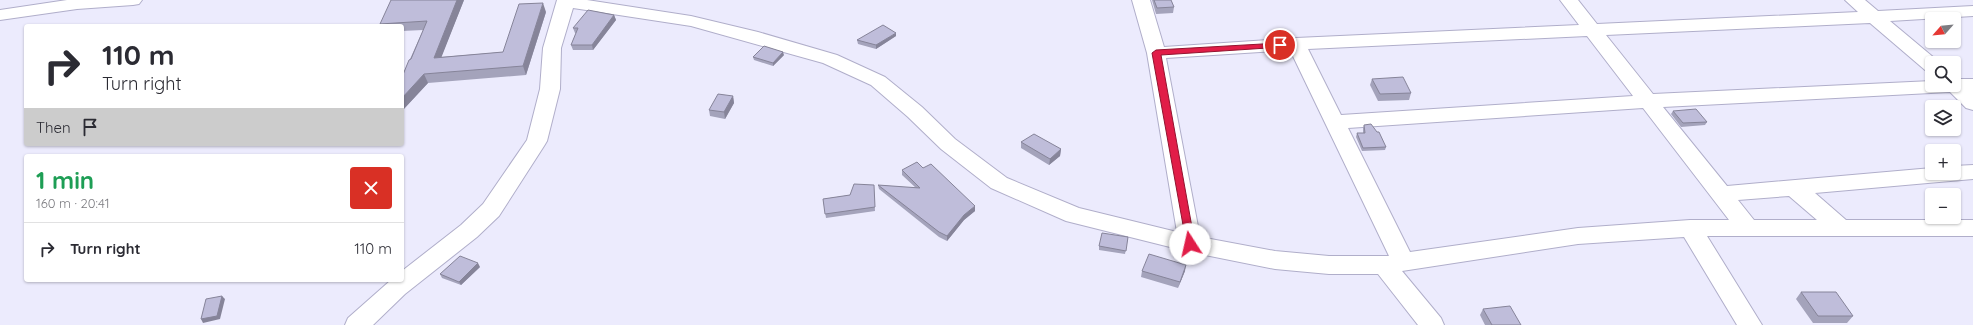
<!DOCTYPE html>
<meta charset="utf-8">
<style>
:root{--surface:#fff;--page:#f2f2f3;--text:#2b2b33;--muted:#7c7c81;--line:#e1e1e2}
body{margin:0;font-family:Quicksand,sans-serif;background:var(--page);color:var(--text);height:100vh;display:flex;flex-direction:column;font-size:15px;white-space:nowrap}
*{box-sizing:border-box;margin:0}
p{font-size:13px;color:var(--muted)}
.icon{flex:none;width:22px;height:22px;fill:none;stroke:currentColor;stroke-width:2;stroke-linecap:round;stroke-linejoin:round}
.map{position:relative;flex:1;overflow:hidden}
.side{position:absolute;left:24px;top:154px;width:380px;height:128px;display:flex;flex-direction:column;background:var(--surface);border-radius:4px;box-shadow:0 1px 3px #0004}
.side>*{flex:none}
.banner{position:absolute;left:24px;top:24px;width:380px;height:122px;border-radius:4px;box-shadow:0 1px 3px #0004;background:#fff;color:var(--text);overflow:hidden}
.needle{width:26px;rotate:243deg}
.buttons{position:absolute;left:1925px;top:12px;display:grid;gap:8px}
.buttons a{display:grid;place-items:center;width:36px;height:36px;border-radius:4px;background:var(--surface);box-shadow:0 1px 3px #0004;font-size:20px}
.pin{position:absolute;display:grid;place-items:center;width:34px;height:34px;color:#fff;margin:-17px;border:2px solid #fff;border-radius:50%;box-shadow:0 1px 4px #0007}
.me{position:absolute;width:44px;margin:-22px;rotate:350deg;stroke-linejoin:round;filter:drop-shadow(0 0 3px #0008)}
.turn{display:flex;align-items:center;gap:14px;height:84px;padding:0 12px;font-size:18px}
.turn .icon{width:52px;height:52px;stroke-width:2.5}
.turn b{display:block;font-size:28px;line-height:34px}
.then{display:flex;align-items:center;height:38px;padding:0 12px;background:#0003;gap:8px;font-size:15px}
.round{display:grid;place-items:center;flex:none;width:42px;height:42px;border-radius:4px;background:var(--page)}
.summary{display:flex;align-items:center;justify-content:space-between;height:68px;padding:0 12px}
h1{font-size:24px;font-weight:800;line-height:30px;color:#1e9e55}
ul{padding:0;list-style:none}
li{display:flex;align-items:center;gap:12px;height:52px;padding:0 12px;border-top:1px solid var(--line)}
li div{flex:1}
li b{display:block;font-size:15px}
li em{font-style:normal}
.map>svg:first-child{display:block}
</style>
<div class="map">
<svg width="1973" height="325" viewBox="0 0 1973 325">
<rect width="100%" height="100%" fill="#ecebfd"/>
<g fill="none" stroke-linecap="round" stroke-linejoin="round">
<g stroke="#b0aeca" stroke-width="2">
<path id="minor" d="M67,0H142L139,4L133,5L77,9L0,20V10Z
M557,0H587L691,16L758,32L837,55L885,77L922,107L955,139L1007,178L1079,208L1177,232L1147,53L1132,0H1150L1164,47L1296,38L1579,25L1560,0H1578L1597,24L1858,12L1845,0H1865L1878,11L1973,6V16L1890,21L1939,62L1940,63H1932V72L1925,70L1870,23L1606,35L1653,94L1932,81V85H1954V79H1973V110L1966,108L1950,92L1663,107L1727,186L1932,168V173H1954V166L1973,165V179L1815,193L1846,220H1973V236H1707L1762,325H1737L1684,237L1578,244L1402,271L1441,318L1444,325H1418L1378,274H1329L1275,269L1190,252L1066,221L991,188L941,149L908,117L871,85L823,63L691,26L573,8L561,48L560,89L547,141L544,146L499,216L477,237L405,294L373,325H345L348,318L391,280H402V271L461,225L483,204L527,140L540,89L543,48ZM1587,36L1633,96L1341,115L1308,49ZM1290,50L1389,256H1329L1275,251L1200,237L1166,58ZM1643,108L1729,220H1690L1578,228L1410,252L1348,128ZM1789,196L1817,220H1754L1738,200Z"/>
</g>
<use href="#minor" fill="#fff" fill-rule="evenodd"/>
</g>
<path fill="#a4a3bb" d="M464,0L441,57L503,52L546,12L526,75L428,83L402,111V77L423,30L402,31V26H381L380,24Z
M1152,0H1171L1174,7L1173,13L1156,14Z
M614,15L616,20L593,50H573L571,45L576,33H575L573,28Z
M896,36L876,49L858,44L857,40Z
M784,55L773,66L754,60L753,57Z
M1372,79L1411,93L1409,100L1378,101L1370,85Z
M733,96L734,103L725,119L710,116L709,110Z
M1673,111L1707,122L1705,125L1681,127L1671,114Z
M1364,125L1386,147L1385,150L1362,151L1356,137L1357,133H1363V128Z
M1021,142L1061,149L1060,156L1049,165L1021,148Z
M923,168L975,211L964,220L947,241L939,237L879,189L878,185L916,188L902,175V170Z
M874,189L875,211L826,218L823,199L850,195Z
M1128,237L1125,254L1099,250V246Z
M480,267L461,285L442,278L440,274Z
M1142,271H1185L1178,288L1141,277Z
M1801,292L1853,316L1847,323H1813L1796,299Z
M1483,309L1521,325H1485L1480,315Z"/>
<path fill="#868499" d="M457,0H464L438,66L434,58Z
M543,3L546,12L526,75L523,66Z
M614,15L616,20L593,50L592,45Z
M896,33V36L876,49V45Z
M783,52L784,55L773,66V63Z
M424,74L428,83L402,111V98Z
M733,96L734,103L725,119L724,112Z
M1061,149L1060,156L1049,165L1050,159Z
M975,206V211L964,220L947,241V236L964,215Z
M478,263L480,267L461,285L459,282Z
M1186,265L1185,271L1178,288L1180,282Z
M222,296L225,299L220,319L203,323L201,319Z"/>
<path fill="#bfbdda" stroke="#868499" d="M391,0H457L434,58L503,52L519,4L543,3L523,66L424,74L402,98V77L409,60L411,59L427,21L380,24Z
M1154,0H1171L1174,7L1157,8Z
M588,10L614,15L592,45H571L578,28H573Z
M883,25L896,33L876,45L857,40Z
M764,46L783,52L773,63L753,57Z
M1403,77L1411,93L1380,94L1372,79Z
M718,94L733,96L724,112L709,110Z
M1696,109L1707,122L1683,123L1673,111Z
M1371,124L1377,132H1379L1386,147L1363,148L1357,133H1365L1364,125Z
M1034,134L1061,149L1050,159L1021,142Z
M917,162L923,168L931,164L975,206L964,215L947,236L939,232L878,185L920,188L902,170Z
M854,184L874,185L875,207L825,214L823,199L850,195Z
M1102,233L1128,237L1126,251L1099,246Z
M1149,254L1186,265L1180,282L1142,271Z
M460,256L478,263L459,282L440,274Z
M1801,292H1836L1853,316H1818Z
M222,296L217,316L201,319L206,299Z
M1510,306L1521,325H1492L1483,309Z"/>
<path fill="#e11d48" stroke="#92132f" d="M1280,43L1285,45L1283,47L1161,55L1195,244L1190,248L1187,247L1152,53L1156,50Z"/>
</svg>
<div class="buttons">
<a><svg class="needle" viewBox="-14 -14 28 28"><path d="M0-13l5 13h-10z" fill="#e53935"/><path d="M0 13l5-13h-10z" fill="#7c7c81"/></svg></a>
<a><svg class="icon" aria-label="search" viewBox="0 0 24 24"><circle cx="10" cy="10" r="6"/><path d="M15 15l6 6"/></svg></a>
<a><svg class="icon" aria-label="layers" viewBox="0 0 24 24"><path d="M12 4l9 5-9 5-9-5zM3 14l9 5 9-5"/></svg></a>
<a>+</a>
<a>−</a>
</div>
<div class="pin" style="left:1280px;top:45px;background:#d93025"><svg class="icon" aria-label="arrive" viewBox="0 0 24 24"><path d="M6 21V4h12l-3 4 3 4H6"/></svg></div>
<svg class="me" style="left:1190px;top:244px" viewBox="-20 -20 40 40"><circle r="19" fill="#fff"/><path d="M0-13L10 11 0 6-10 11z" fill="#e11d48"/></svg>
<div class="banner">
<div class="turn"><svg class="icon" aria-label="right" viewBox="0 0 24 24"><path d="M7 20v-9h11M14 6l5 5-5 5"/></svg><div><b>110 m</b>Turn right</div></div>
<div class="then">Then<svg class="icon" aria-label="arrive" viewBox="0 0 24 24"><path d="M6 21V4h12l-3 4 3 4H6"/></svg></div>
</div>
<section class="side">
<div class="summary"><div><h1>1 min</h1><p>160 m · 20:41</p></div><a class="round" style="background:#d93025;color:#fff"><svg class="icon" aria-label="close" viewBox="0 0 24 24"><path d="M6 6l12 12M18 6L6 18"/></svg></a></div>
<ul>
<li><svg class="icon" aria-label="right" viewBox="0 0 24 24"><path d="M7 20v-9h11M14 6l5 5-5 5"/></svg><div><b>Turn right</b></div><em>110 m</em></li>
</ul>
</section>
</div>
